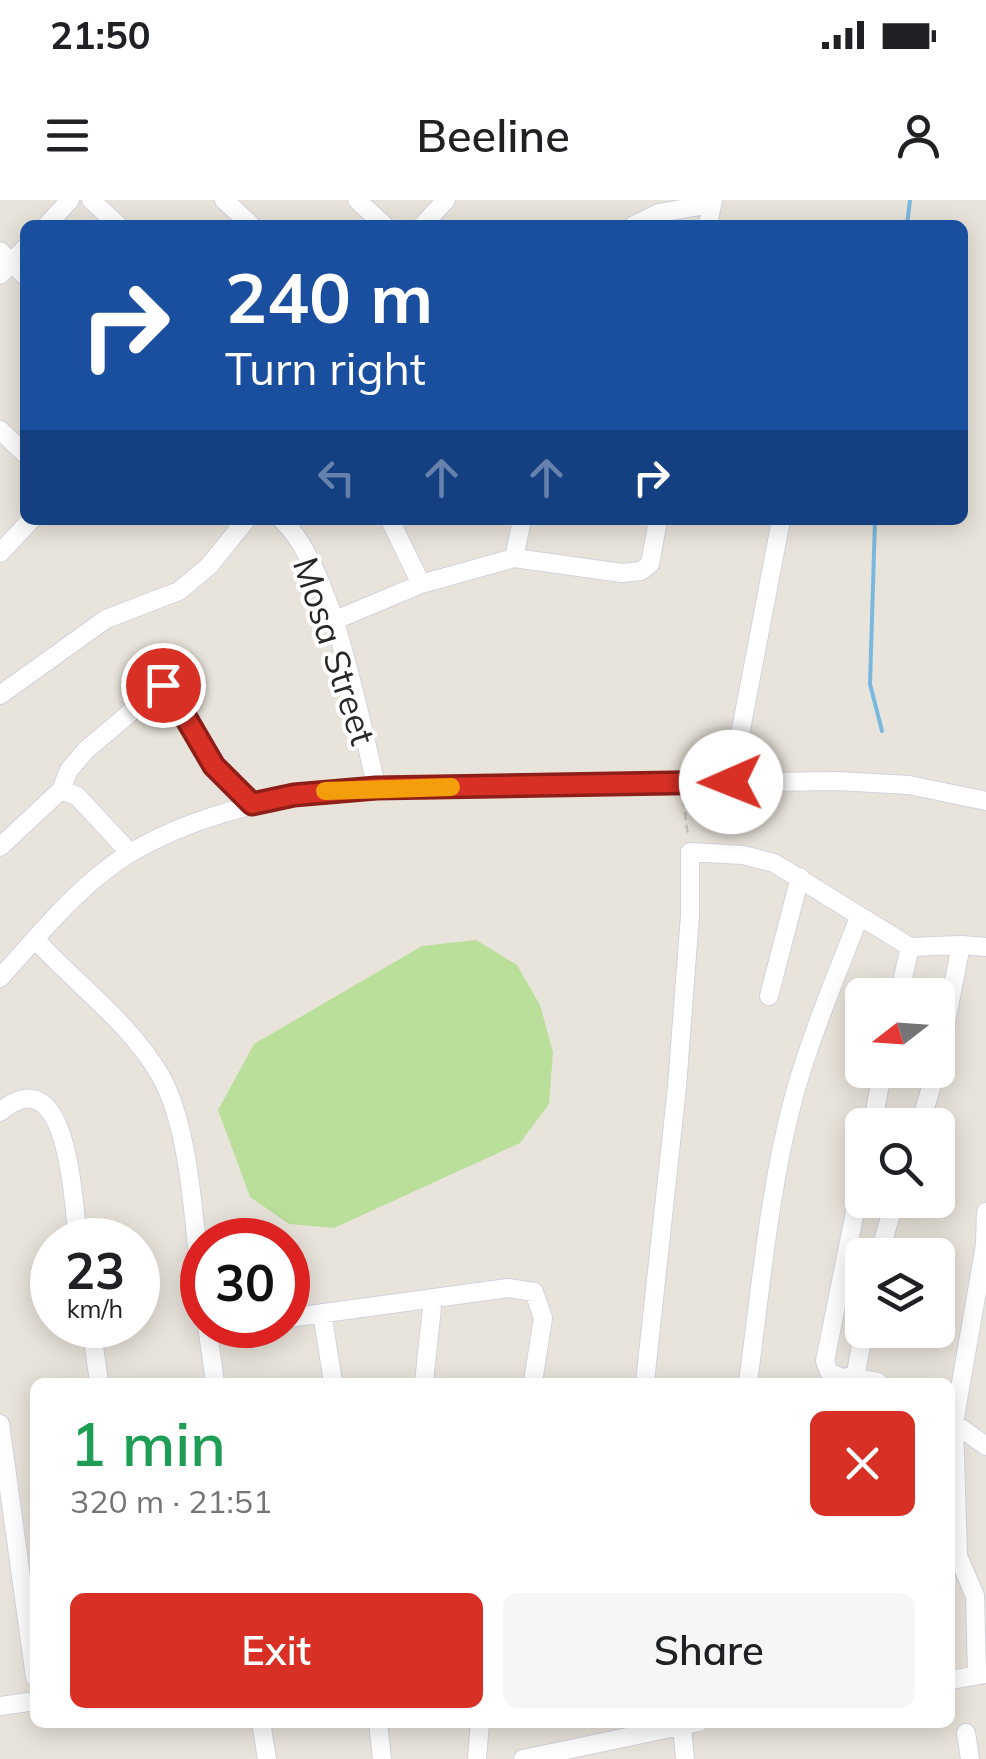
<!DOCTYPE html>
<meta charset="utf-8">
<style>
:root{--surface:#fff;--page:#f6f6f6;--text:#202124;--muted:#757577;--accent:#d93025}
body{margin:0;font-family:Mulish,sans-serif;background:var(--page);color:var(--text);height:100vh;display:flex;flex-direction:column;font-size:38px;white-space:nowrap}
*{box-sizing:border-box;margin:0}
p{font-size:32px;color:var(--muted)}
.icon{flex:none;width:55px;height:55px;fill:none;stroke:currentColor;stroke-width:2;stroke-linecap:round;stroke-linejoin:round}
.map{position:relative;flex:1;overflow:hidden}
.side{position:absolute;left:30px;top:1178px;width:925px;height:350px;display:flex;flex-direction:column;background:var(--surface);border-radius:15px;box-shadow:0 5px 25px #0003}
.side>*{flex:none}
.guide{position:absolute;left:20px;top:20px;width:948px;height:305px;border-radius:15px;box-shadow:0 5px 25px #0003;background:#1a4fa0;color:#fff;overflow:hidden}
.needle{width:65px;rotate:253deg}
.fabs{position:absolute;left:845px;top:778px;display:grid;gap:20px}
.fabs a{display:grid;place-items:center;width:110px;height:110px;border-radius:15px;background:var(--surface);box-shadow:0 5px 25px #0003;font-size:50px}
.speed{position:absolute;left:30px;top:1018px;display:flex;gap:20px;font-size:50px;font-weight:700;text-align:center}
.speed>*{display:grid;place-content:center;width:130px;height:130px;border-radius:50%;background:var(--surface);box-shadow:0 5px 25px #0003;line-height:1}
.speed small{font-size:25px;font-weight:400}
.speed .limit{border:15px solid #d22;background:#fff;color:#111}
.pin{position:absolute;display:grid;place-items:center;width:85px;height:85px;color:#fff;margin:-42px;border:5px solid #fff;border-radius:50%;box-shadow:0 2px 10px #0007}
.me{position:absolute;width:110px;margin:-55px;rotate:269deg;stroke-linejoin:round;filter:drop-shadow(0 0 8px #0008)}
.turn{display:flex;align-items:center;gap:35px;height:210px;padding:0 40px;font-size:45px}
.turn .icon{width:130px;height:130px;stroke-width:2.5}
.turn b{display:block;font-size:70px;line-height:85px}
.lanes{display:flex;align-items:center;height:95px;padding:0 40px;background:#0003;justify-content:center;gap:50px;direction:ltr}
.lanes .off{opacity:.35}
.round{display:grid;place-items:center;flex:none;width:105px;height:105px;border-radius:15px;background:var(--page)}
.head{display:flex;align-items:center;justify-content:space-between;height:170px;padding:0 40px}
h1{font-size:60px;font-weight:600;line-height:75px;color:#1e9e55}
.action{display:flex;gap:20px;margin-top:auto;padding:20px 40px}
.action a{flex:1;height:115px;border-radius:15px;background:var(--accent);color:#fff;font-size:40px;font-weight:600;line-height:115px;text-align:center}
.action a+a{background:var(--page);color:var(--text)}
.status{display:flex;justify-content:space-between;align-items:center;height:70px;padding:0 50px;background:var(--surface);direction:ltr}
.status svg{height:28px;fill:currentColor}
header{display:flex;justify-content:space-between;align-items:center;height:130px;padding:0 40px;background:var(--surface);font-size:45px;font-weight:600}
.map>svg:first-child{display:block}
</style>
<div class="status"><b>21:50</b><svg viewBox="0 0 49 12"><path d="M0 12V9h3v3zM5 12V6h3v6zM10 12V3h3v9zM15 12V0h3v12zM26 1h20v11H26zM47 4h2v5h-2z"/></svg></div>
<header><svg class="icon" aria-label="menu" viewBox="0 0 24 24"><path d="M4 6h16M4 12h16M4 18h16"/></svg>Beeline<svg class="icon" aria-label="person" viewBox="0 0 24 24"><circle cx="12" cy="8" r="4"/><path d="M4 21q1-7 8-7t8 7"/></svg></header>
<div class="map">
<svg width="986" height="1559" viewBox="0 0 986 1559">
<rect width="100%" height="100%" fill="#e9e4db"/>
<path fill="#badf9a" d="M476,740L517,765L540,805L553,852L549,904L520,943L334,1028L289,1024L250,997L218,910L254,844L422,746Z"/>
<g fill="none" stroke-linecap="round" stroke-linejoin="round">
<path stroke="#7ab8df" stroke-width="4" d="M907,25L910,0
M875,320L870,484L882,531"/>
<g stroke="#d1d2df" stroke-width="20">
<path id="minor" d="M91,0L118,25
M224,0L251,25
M357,0L384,25
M47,25L70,0
M423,25L446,0
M634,25L659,13L712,4
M708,25L713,0
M0,51L25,76
M0,75L25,48
M0,230L25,254
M282,320C333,368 359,518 377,588
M390,320L421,384
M0,353L31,320
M514,358L522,320
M333,421L421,384L514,358L622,373L641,371L650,364L658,320
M0,495L106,419L179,391L209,366L246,320
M731,582L781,320
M61,590L77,596L130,653
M0,647L61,590L69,570L86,550L163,485L169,489L209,558L252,604
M36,740C76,784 130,823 160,875C191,928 194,1030 202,1093
M0,778C39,735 81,682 132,652C256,581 395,587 533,585C634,584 736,582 837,581L909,585L986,601
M899,795L910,747
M769,796L800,677
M938,863L961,745L986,747
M0,912C69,853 73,1004 78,1040
M872,925L883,870
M920,925L936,870
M986,1012L985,1045L954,1223L986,1246
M879,1055L895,1000
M322,1113L333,1182
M288,1118L508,1088L534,1092L543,1118L533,1182
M91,1125L99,1182
M207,1125L215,1182
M208,1130L241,1125
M838,1176L829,1172L825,1161L862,977
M847,1177L878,1182
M855,1178L864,1130
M424,1182L433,1098
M645,1182L677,887L690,715V652L743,655L774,663L910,747L961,745
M748,1182C761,1087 769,989 794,896C811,835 836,777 859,717
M954,1223L958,1356L975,1396L977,1475
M0,1224L35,1477
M950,1480L986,1474
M0,1506L35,1501
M261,1522L267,1559
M378,1522L382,1559
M682,1526L685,1559
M966,1533L970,1559
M477,1559L480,1522
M523,1559L699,1522"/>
</g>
<path stroke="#c3c3c3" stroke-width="2.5" stroke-dasharray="8 5" stroke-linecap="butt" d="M683,599L688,636"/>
<use href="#minor" stroke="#fff" stroke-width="18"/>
</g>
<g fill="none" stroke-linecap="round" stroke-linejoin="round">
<g stroke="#8d1f18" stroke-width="25">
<path id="route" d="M163,485L169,489L214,566L252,604L294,595L376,588L731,582"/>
</g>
<use href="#route" stroke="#d93025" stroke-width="18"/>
<path stroke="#f59e0b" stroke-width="18" d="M325,591L451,587"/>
</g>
<g text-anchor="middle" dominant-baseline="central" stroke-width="8" stroke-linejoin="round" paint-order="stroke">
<g font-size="35" fill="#282828" stroke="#fff">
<text transform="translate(335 451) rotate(72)">Mosa Street</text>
</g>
</g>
</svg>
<div class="fabs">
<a><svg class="needle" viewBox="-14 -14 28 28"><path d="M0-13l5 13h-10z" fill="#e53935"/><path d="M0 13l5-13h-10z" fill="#757577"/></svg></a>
<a><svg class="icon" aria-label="search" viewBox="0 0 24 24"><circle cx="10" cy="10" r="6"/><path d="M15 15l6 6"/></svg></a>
<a><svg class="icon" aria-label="layers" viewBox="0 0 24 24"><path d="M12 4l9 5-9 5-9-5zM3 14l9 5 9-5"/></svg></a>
</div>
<div class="speed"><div>23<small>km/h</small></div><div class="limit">30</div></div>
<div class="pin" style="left:163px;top:485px;background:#d93025"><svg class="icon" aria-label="arrive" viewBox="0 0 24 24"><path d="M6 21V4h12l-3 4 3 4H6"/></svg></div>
<svg class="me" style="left:731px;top:582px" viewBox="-20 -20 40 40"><circle r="19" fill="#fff"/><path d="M0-13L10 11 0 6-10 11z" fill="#d93025"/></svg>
<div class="guide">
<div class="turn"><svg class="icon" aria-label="right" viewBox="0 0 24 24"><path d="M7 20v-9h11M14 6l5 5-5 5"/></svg><div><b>240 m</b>Turn right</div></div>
<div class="lanes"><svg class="icon off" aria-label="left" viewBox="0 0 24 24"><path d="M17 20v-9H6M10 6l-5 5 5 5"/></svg><svg class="icon off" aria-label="ahead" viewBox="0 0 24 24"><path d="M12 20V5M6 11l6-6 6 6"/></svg><svg class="icon off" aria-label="ahead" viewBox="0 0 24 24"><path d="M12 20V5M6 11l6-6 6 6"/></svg><svg class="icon" aria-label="right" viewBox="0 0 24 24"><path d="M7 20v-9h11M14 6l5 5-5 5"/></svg></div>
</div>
<section class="side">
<div class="head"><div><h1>1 min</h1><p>320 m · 21:51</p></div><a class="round" style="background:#d93025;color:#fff"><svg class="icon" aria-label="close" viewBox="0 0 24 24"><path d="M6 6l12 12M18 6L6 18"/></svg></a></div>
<div class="action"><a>Exit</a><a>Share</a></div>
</section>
</div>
